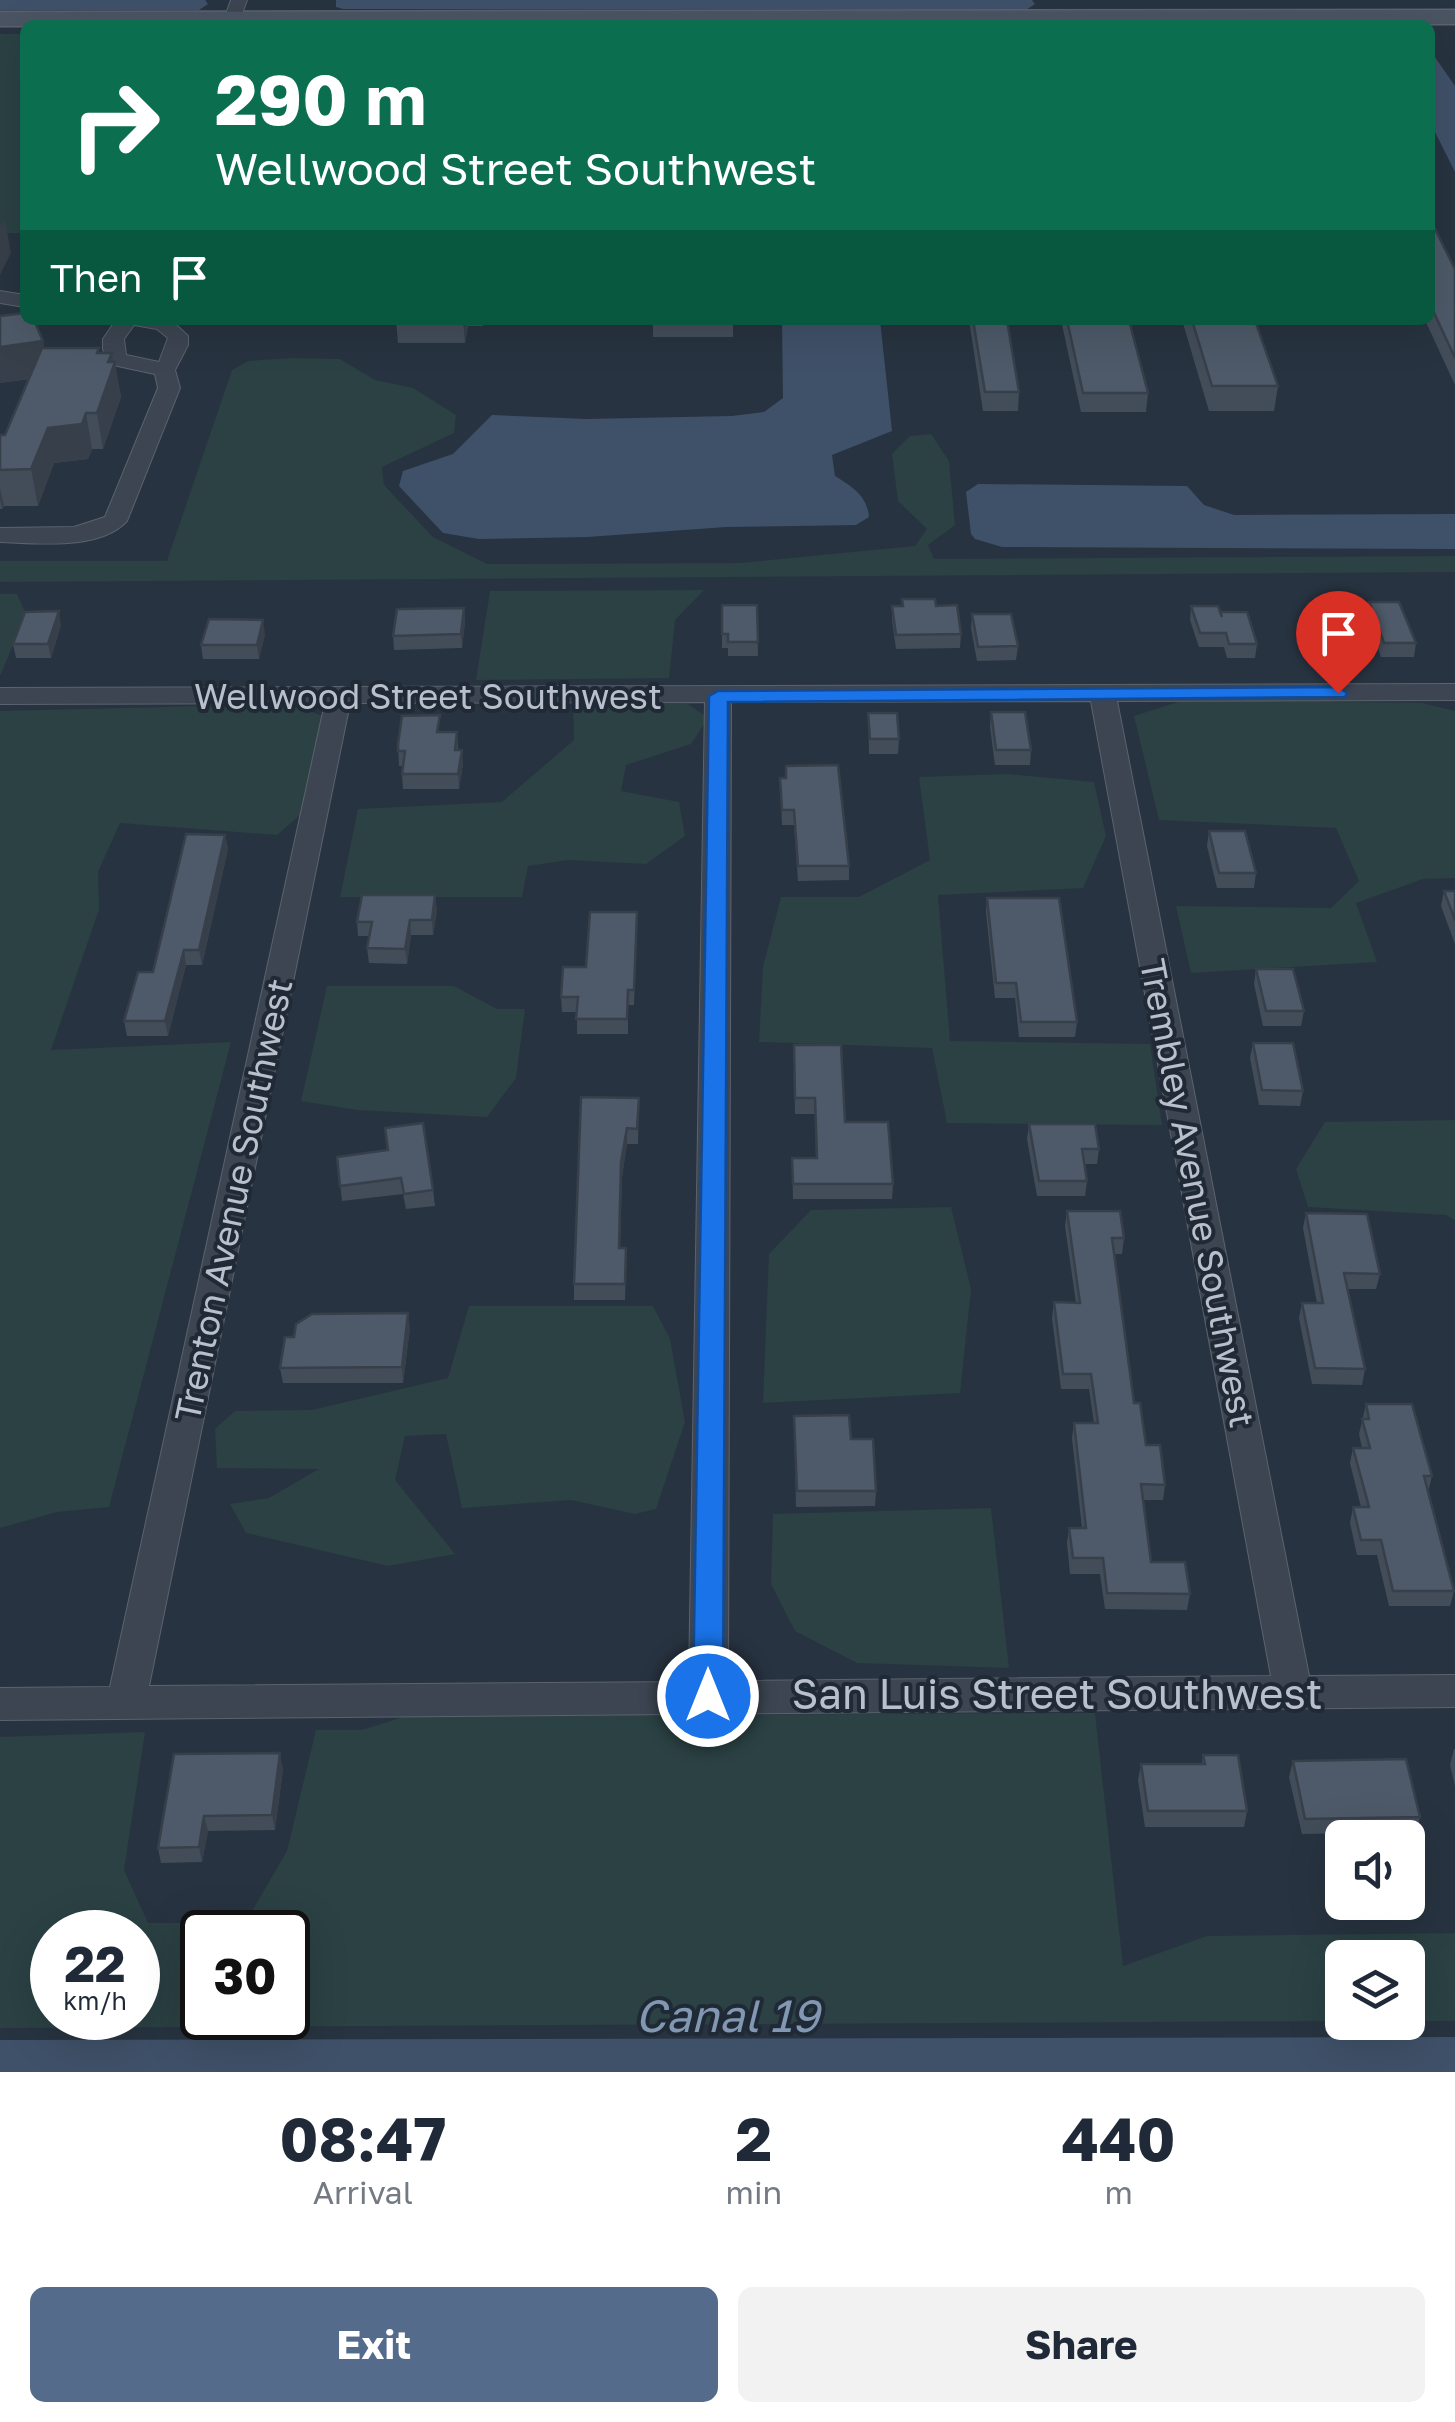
<!DOCTYPE html>
<style>
:root{--surface:#fff;--page:#f2f2f3;--text:#1f2937;--muted:#747a83;--accent:#546b8c}
body{margin:0;font-family:"Golos Text",sans-serif;background:var(--page);color:var(--text);height:100vh;display:flex;flex-direction:column;font-size:38px;white-space:nowrap}
*{box-sizing:border-box;margin:0}
p{font-size:32px;color:var(--muted)}
.icon{flex:none;width:55px;height:55px;fill:none;stroke:currentColor;stroke-width:2;stroke-linecap:round;stroke-linejoin:round}
.map{position:relative;height:2072px;overflow:hidden}
.drawer{display:flex;flex-direction:column;background:var(--surface);flex:1}
.drawer>*{flex:none}
.hud{position:absolute;left:20px;top:20px;width:1415px;height:305px;border-radius:15px;box-shadow:0 10px 40px #0002;background:#0b6e4f;color:#fff;overflow:hidden}
.fabs{position:absolute;left:1325px;top:1820px;display:grid;gap:20px}
.fabs a{display:grid;place-items:center;width:100px;height:100px;border-radius:15px;background:var(--surface);box-shadow:0 10px 40px #0002;font-size:50px}
.speed{position:absolute;left:30px;top:1910px;display:flex;gap:20px;font-size:50px;font-weight:700;text-align:center}
.speed>*{display:grid;place-content:center;width:130px;height:130px;border-radius:50%;background:var(--surface);box-shadow:0 10px 40px #0002;line-height:1}
.speed small{font-size:25px;font-weight:400}
.speed .limit{border:5px solid #111;border-radius:15px;background:#fff;color:#111}
.pin{position:absolute;display:grid;place-items:center;width:85px;height:85px;color:#fff;margin:-102px -42px;border-radius:50% 50% 50% 0;rotate:-45deg;box-shadow:0 0 10px #0007}
.pin .icon{rotate:45deg}
.me{position:absolute;width:110px;margin:-55px;rotate:0deg;stroke-linejoin:round;filter:drop-shadow(0 0 8px #0008)}
.turn{display:flex;align-items:center;gap:35px;height:210px;padding:0 30px;font-size:45px}
.turn .icon{width:130px;height:130px;stroke-width:2.5}
.turn b{display:block;font-size:70px;line-height:85px}
.then{display:flex;align-items:center;height:95px;padding:0 30px;background:#0003;gap:20px;font-size:38px}
.eta{display:flex;justify-content:space-evenly;align-items:center;height:170px;text-align:center}
.eta b{font-size:60px;font-weight:700;line-height:70px}
.button{display:flex;gap:20px;margin-top:auto;padding:20px 30px}
.button a{flex:1;height:115px;border-radius:15px;background:var(--accent);color:#fff;font-size:40px;font-weight:700;line-height:115px;text-align:center}
.button a+a{background:var(--page);color:var(--text)}
.map>svg:first-child{display:block}
</style>
<div class="map">
<svg width="1455" height="2072" viewBox="0 0 1455 2072">
<rect width="100%" height="100%" fill="#283341"/>
<path fill="#2b4143" fill-rule="evenodd" d="M0,34H25V233H0Z
M293,358L340,359L375,380L413,388L456,415L454,433L382,467L384,485L433,537L487,564L740,563L915,546L927,529L898,501L892,454L910,436L931,434L949,461L955,525L928,545L934,559L1455,556V572L0,582V561H167L232,370L248,361Z
M704,590L675,620L669,678L476,680L490,591Z
M0,594H17L26,614L0,676Z
M1255,701L1422,703L1455,711V878L1423,879L1356,903L1377,962L1191,973L1176,906L1331,908L1359,881L1336,828L1159,820L1134,716L1178,702Z
M290,704L323,716L306,810L277,835L120,823L98,872L99,909L51,1050L231,1042L109,1507L57,1512L0,1528V711Z
M573,704H688L708,718L691,744L626,765L621,791L679,802L685,836L646,864L568,860L528,866L522,897H340L358,809L502,802L574,740Z
M1007,774L1094,782L1106,836L1083,888L938,895L950,1041L1150,1044L1162,1125L947,1123L932,1048L759,1042L763,967L781,897H859L930,860L919,777Z
M327,986H454L497,1009H525L516,1078L487,1117L357,1110L301,1101Z
M1455,1120V1220L1446,1215L1308,1207L1296,1169L1325,1122Z
M951,1207L971,1289L960,1393L763,1403L769,1254L811,1210Z
M469,1306H653L670,1339L685,1422L656,1509L635,1514L571,1500L462,1508L446,1434L405,1436L395,1480L455,1554L388,1566L246,1533L230,1504L269,1498L319,1469L217,1468L215,1429L235,1411L312,1410L448,1378Z
M991,1508L1009,1668L857,1663L795,1631L771,1584L773,1514Z
M1095,1713L1123,1966L1207,1936L1455,1933V2021H1408V1958H1342V2021L0,2028V1737L145,1732L124,1870L148,1923H245L287,1851L316,1730H362L406,1716ZM52,1932H138V2018H52ZM202,1932H288V2018H202Z"/>
<path fill="#3f5169" d="M1430,50L1455,86V172L1430,122Z
M782,320H880L892,431L832,455L835,476C852,487 867,495 869,517L856,525L726,527L587,537L479,539L443,533L399,486L403,471L453,454L492,415L587,419L732,416L764,412L783,398Z
M978,484L1187,486L1204,505L1234,515L1455,514V549L1002,547L975,539L971,534L966,492Z"/>
<g fill="none" stroke-linecap="round" stroke-linejoin="round">
<path fill="#3f5169" fill-rule="evenodd" d="M0,0H205L208,4L199,10H0Z
M336,0H1032L1035,4L1026,10L343,9L336,7Z
M1455,2037V2072H0V2040Z"/>
<g stroke="#5a636e" stroke-width="2">
<path id="street" d="M231,0H247L238,25H222Z
M0,291L25,295V307L0,303Z
M116,320H171L188,336V345L175,370L180,388L127,521C99,551 37,543 0,542V528L74,527L105,517L158,388L155,374L113,365L103,350V339ZM134,325L157,329L168,338L159,362L126,355L124,339Z
M1455,684V700L1117,701L1309,1676L1455,1675V1707L0,1720V1688L110,1687L325,703L0,704V688ZM1091,701L1271,1676L728,1681L731,702ZM705,702L689,1682L149,1686L350,703Z"/>
</g>
<g stroke="#5a636e" stroke-width="3">
<path id="secondary" d="M1455,10V24L0,26V12Z"/>
</g>
<use href="#street" fill="#3c4551" fill-rule="evenodd"/>
<use href="#secondary" fill="#4a5463" fill-rule="evenodd"/>
</g>
<path fill="#434d5a" d="M1430,219L1455,269V385L1425,320H1430Z
M396,320H484L483,326H468L465,343H398Z
M643,320H733V337H653V325H643Z
M969,320H1007L1019,392L1018,411H983Z
M1061,320H1129L1148,393L1146,412H1081Z
M1182,320H1255L1278,386L1274,411H1209Z
M43,341L44,348L112,353L121,397L103,449H92L88,459L54,463L38,506H4L2,509H0V435H5L29,379L0,383Z
M902,599L936,606L961,634L960,648L896,649L892,620V606H902Z
M1369,602L1416,643L1414,657H1381L1367,616Z
M722,605H757L758,656H728V648H722Z
M1191,606L1220,612L1257,644L1255,658H1227L1224,647H1199L1190,620Z
M464,608L465,622L462,648L394,650L393,636Z
M972,614L1018,646L1016,660L977,661L971,628Z
M61,625L51,658H16L13,644Z
M265,634L259,659H203L201,645Z
M991,712L1031,750L1030,765H995L990,727Z
M868,713L899,739L898,754H869Z
M441,732H457L458,750L463,764L459,789H403L402,774L403,766H399L398,744Z
M780,778L849,866V880L798,881L794,825H782Z
M1209,831L1256,873L1254,888H1217L1207,846Z
M225,835L228,849L202,965H186L168,1036H127L124,1021L153,972Z
M1444,891H1455V944L1441,906Z
M987,898L1077,1022L1075,1037H1019L1015,998H995L986,912Z
M437,910L433,935H411L407,964L369,963L367,948L369,936H358L357,922Z
M637,927L634,1005H628V1034H577V1012H562L561,997L586,967Z
M1256,969L1304,1011L1301,1026H1263L1254,984Z
M1253,1043L1303,1091L1300,1106L1259,1105L1250,1058Z
M794,1045L845,1122L893,1184L892,1199H793L792,1158H816L815,1114H795Z
M581,1097L639,1098L638,1144H627L622,1177L620,1248L626,1264L625,1300H574V1284Z
M1029,1124L1099,1149L1097,1164H1085L1087,1181L1085,1196H1037L1027,1139Z
M337,1157L433,1190L435,1206L406,1209L403,1194L342,1201Z
M1067,1211L1124,1238L1122,1254H1114L1134,1403L1146,1445L1165,1485L1163,1500H1143L1151,1562L1190,1594L1187,1610L1105,1609L1100,1574H1070L1067,1543L1069,1528H1082L1072,1438L1074,1423H1094L1089,1389H1061L1052,1318L1054,1302L1076,1303L1065,1226Z
M1306,1213L1380,1274L1376,1289H1347L1365,1369L1362,1385L1312,1384L1299,1318L1302,1303H1317L1303,1228Z
M410,1328L403,1383H283L280,1368Z
M1366,1404L1432,1476L1428,1492L1454,1591L1450,1606H1389L1377,1555H1357L1350,1523L1353,1507H1361L1350,1463L1353,1448H1362L1359,1434Z
M794,1416L876,1491L875,1506L796,1507Z
M1454,1749H1455V1786L1450,1765Z
M174,1754L283,1769L275,1830L208,1831L202,1862L161,1863L158,1848Z
M1203,1755L1247,1811L1244,1827H1145L1138,1780L1141,1764H1202Z
M1293,1761L1420,1817L1416,1832L1302,1834L1289,1777Z"/>
<path fill="#373f4a" d="M5,220L11,253L0,275V225Z
M463,320H468L465,343Z
M43,341L49,376L0,383V347Z
M112,353L114,366L115,362L121,397L103,449L97,413L108,362Z
M86,413L92,449L88,459L54,463L38,506L31,469L48,428Z
M0,488L4,506L2,509L0,499Z
M464,608L465,622L462,648L461,634Z
M59,611L61,625L51,658L48,644Z
M263,620L265,634L259,659L257,645Z
M462,750L463,764L459,789L458,774Z
M225,835L228,849L202,965L199,950Z
M435,895L437,910L433,935L432,920Z
M410,920L411,935L407,964L405,949Z
M184,950L186,965L168,1036L165,1021Z
M627,1128V1144L622,1177L619,1264L621,1162Z
M408,1313L410,1328L403,1383L402,1367Z
M280,1753L283,1769L275,1830L272,1815Z
M204,1816L208,1831L202,1862L199,1847Z"/>
<path fill="#4e5a69" stroke="#373f4a" stroke-width="2.5" d="M1430,219L1455,269V358L1430,304Z
M25,313V320H34L43,341L0,347V316Z
M973,320H1007L1019,392H985Z
M1067,320H1129L1148,393H1083Z
M1192,320H1255L1278,386H1212Z
M42,348H99L97,353H112L108,362H115L97,413H86L82,424L48,428L31,469L0,470V435H5Z
M902,599H935L936,606L957,605L961,634L896,635L892,606H903Z
M1369,602H1399L1416,643H1384Z
M722,605H757L758,642H728V634H722Z
M1191,606H1218L1222,617L1220,612H1247L1257,644H1229L1226,633H1200Z
M464,608L461,634L393,636L397,609Z
M59,611L48,644H13L25,612Z
M972,614H1011L1018,646L978,647Z
M209,619L263,620L257,645H201Z
M991,712H1025L1031,750H996Z
M868,713H897L899,739H870Z
M440,715L437,732H457L455,750H462L458,774H402L405,751H398V744L402,716Z
M838,765L849,866H798L794,810H782L780,778H786V766Z
M1209,831H1245L1256,873H1219Z
M186,834L225,835L199,950H184L165,1021H124L138,972H153Z
M1444,891H1455V920Z
M362,895H435L432,920H410L405,949L367,948L372,922H357Z
M987,898H1059L1077,1022H1021L1016,983H996Z
M590,912H637L634,990H628L627,1019H576L578,997H561L563,967H586Z
M1256,969H1293L1304,1011H1266Z
M1253,1043H1293L1303,1091L1262,1090Z
M794,1045H841L845,1122H888L893,1184H793L792,1158H817L815,1098H795Z
M581,1097L639,1098L637,1129L627,1128L621,1162L619,1248H626L625,1284H574Z
M423,1123L433,1190L404,1194L401,1178L340,1186L337,1157L388,1150L385,1128Z
M1029,1124H1095L1099,1149H1082L1087,1181H1039Z
M1067,1211H1120L1124,1238H1112L1134,1403H1140L1146,1445H1160L1165,1485L1141,1484L1151,1562H1185L1190,1594L1107,1593L1103,1558H1073L1069,1528H1086L1074,1423H1098L1091,1374H1063L1054,1302L1080,1303Z
M1306,1213L1367,1214L1380,1274L1344,1273L1365,1369L1315,1368L1302,1303H1323Z
M408,1313L402,1367L280,1368L285,1337H294L296,1324L312,1314Z
M1366,1404H1412L1432,1476H1424L1454,1591H1393L1381,1540H1361L1353,1507H1369L1353,1448H1370L1362,1419H1369Z
M849,1415L851,1439H873L876,1491H797L794,1416Z
M280,1753L272,1815L204,1816L199,1847L158,1848L174,1754Z
M1203,1755H1238L1247,1811H1148L1141,1764H1205Z
M1406,1759L1420,1817L1305,1819L1293,1761Z"/>
<path fill="#1a73e8" stroke="#114b97" stroke-width="2.5" d="M1338,687L1347,693L1345,697L728,702L723,1696L719,1704L708,1708L698,1704L693,1696L709,696L718,691Z"/>
<g text-anchor="middle" dominant-baseline="central" stroke-width="8" stroke-linejoin="round" paint-order="stroke">
<g font-size="35" fill="#b9c0cb" stroke="#202a36">
<text x="428" y="696">Wellwood Street Southwest</text>
<text transform="translate(1198 1193) rotate(79)">Trembley Avenue Southwest</text>
<text transform="translate(233 1200) rotate(-78)">Trenton Avenue Southwest</text>
</g>
<g font-size="42" fill="#b9c0cb" stroke="#202a36">
<text x="1057" y="1693">San Luis Street Southwest</text>
</g>
<g font-size="45" font-style="italic" fill="#8297b1" stroke="#202a36">
<text x="727" y="2015">Canal 19</text>
</g>
</g>
</svg>
<div class="fabs">
<a><svg class="icon" aria-label="sound" viewBox="0 0 24 24"><path d="M4 9h4l5-4v14l-5-4H4zM17 9q2 3 0 6"/></svg></a>
<a><svg class="icon" aria-label="layers" viewBox="0 0 24 24"><path d="M12 4l9 5-9 5-9-5zM3 14l9 5 9-5"/></svg></a>
</div>
<div class="speed"><div>22<small>km/h</small></div><div class="limit">30</div></div>
<div class="pin" style="left:1338px;top:693px;background:#d93025"><svg class="icon" aria-label="arrive" viewBox="0 0 24 24"><path d="M6 21V4h12l-3 4 3 4H6"/></svg></div>
<svg class="me" style="left:708px;top:1696px" viewBox="-20 -20 40 40"><circle r="17" fill="#1a73e8" stroke="#fff" stroke-width="3"/><path d="M0-11L8 9 0 5-8 9z" fill="#fff"/></svg>
<div class="hud">
<div class="turn"><svg class="icon" aria-label="right" viewBox="0 0 24 24"><path d="M7 20v-9h11M14 6l5 5-5 5"/></svg><div><b>290 m</b>Wellwood Street Southwest</div></div>
<div class="then">Then<svg class="icon" aria-label="arrive" viewBox="0 0 24 24"><path d="M6 21V4h12l-3 4 3 4H6"/></svg></div>
</div>
</div>
<section class="drawer">
<div class="eta">
<div><b>08:47</b><p>Arrival</p></div>
<div><b>2</b><p>min</p></div>
<div><b>440</b><p>m</p></div>
</div>
<div class="button"><a>Exit</a><a>Share</a></div>
</section>
